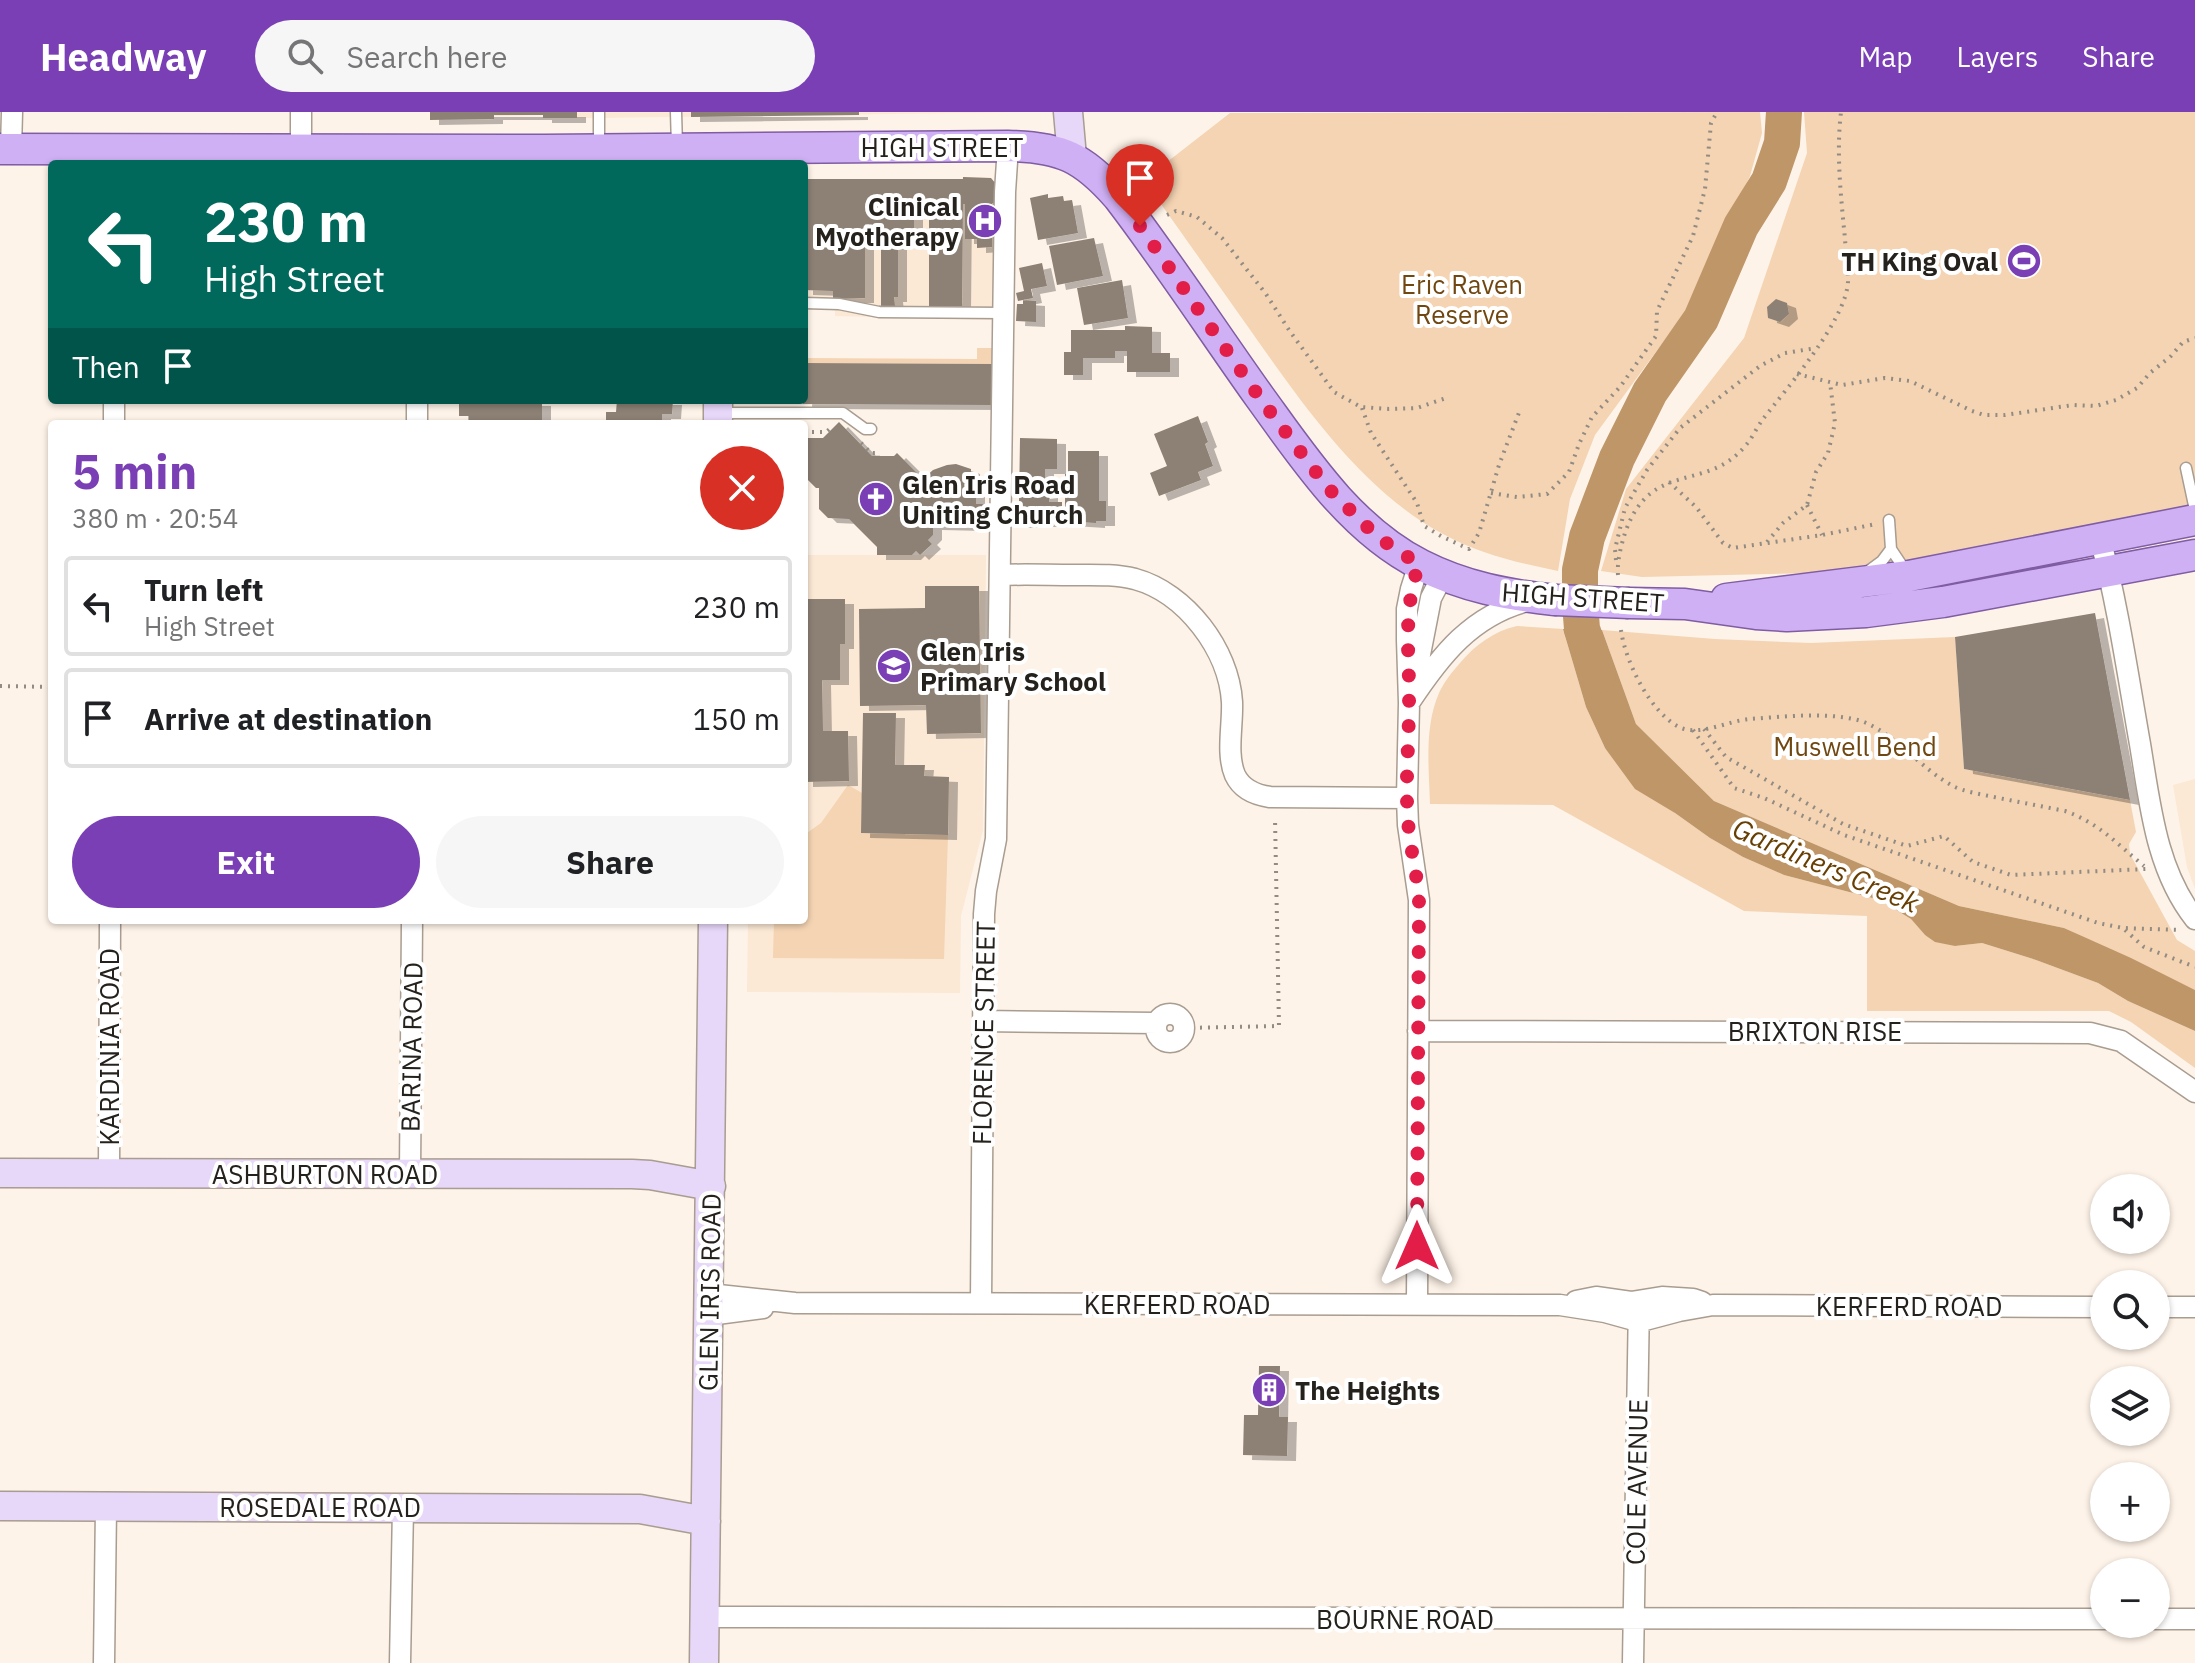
<!DOCTYPE html>
<meta charset="utf-8">
<style>
:root{--surface:#fff;--page:#f6f6f6;--text:#202124;--muted:#757577;--line:#e0e0e0;--accent:#7a3fb5}
body{margin:0;font-family:"IBM Plex Sans",sans-serif;background:var(--page);color:var(--text);height:100vh;display:flex;flex-direction:column;font-size:30px;white-space:nowrap}
*{box-sizing:border-box;margin:0}
p{font-size:26px;color:var(--muted)}
.icon{flex:none;width:44px;height:44px;fill:none;stroke:currentColor;stroke-width:2;stroke-linecap:round;stroke-linejoin:round}
.map{position:relative;flex:1;overflow:hidden}
.drawer{position:absolute;left:48px;top:308px;width:760px;height:504px;display:flex;flex-direction:column;background:var(--surface);border-radius:8px;box-shadow:0 2px 6px #0004}
.drawer>*{flex:none}
.hud{position:absolute;left:48px;top:48px;width:760px;height:244px;border-radius:8px;box-shadow:0 2px 6px #0004;background:#00695c;color:#fff;overflow:hidden}
.tools{position:absolute;left:2090px;top:1062px;display:grid;gap:16px}
.tools a{display:grid;place-items:center;width:80px;height:80px;border-radius:50%;background:var(--surface);box-shadow:0 2px 6px #0004;font-size:40px}
.pin{position:absolute;display:grid;place-items:center;width:68px;height:68px;color:#fff;margin:-82px -34px;border-radius:50% 50% 50% 0;rotate:-45deg;box-shadow:0 0 8px #0007}
.pin .icon{rotate:45deg}
.me{position:absolute;width:88px;margin:-44px;rotate:0deg;stroke-linejoin:round;filter:drop-shadow(0 0 6px #0008)}
.turn{display:flex;align-items:center;gap:28px;height:168px;padding:0 24px;font-size:36px}
.turn .icon{width:104px;height:104px;stroke-width:2.5}
.turn b{display:block;font-size:56px;line-height:68px}
.then{display:flex;align-items:center;height:76px;padding:0 24px;background:#0003;gap:16px;font-size:30px}
.round{display:grid;place-items:center;flex:none;width:84px;height:84px;border-radius:42px;background:var(--page)}
.head{display:flex;align-items:center;justify-content:space-between;height:136px;padding:0 24px}
h1{font-size:48px;font-weight:700;line-height:60px;color:var(--accent)}
.button{display:flex;gap:16px;margin-top:auto;padding:16px 24px}
.button a{flex:1;height:92px;border-radius:48px;background:var(--accent);color:#fff;font-size:32px;font-weight:700;line-height:92px;text-align:center}
.button a+a{background:var(--page);color:var(--text)}
ul{padding:0;list-style:none}
li{display:flex;align-items:center;gap:24px;height:100px;margin:0 16px 12px;padding:0 8px;border:4px solid var(--line);border-radius:8px}
li div{flex:1}
li b{display:block;font-size:30px}
li em{font-style:normal}
header{display:flex;align-items:center;gap:48px;box-sizing:border-box;height:112px;padding:0 40px;background:var(--accent);color:#fff}
header strong{font-size:38px}
nav{display:flex;gap:44px;margin-inline-start:auto;font-size:28px}
.search{width:560px;height:72px;background:var(--page);display:flex;align-items:center;gap:20px;box-sizing:border-box;padding:0 28px;border-radius:44px;color:var(--muted);font-size:30px}
.map>svg:first-child{display:block}
</style>
<header>
<strong>Headway</strong>
<div class="search"><svg class="icon" aria-label="search" viewBox="0 0 24 24"><circle cx="10" cy="10" r="6"/><path d="M15 15l6 6"/></svg>Search here</div>
<nav><a>Map</a><a>Layers</a><a>Share</a></nav>
</header>
<div class="map">
<svg width="2195" height="1551" viewBox="0 0 2195 1551">
<defs>
<filter id="shadow"><feDropShadow dx="9" dy="5" stdDeviation="0" flood-color="#0004"/></filter>
</defs>
<rect width="100%" height="100%" fill="#fef3e8"/>
<path fill="#fbe8d5" d="M430,0H1035L594,6H544L543,3L494,4Z
M963,65L991,66L996,72L994,208L835,204V197L804,196V67H962Z
M804,443H986L983,718L961,804L960,881L747,880L748,808H804Z
M2195,667V777L2187,755L2173,673Z"/>
<path fill="#f4d4b3" d="M1760,0L1762,21L1750,64L1688,196L1595,323L1570,387L1558,459C1518,451 1480,442 1443,422C1360,378 1299,287 1246,212C1212,164 1178,116 1144,68L1230,1Z
M1804,0H2195V396L1852,460L1642,465L1601,459L1626,377L1744,226L1807,41Z
M977,236H994V252L804,251V246L977,247Z
M1517,514L1563,517L1586,595L1605,636L1675,701L1710,726L1743,745L1784,763L1880,788L1911,807L1925,823L1955,834L1982,831L2036,848L2098,871L2128,889L2195,919V956L2131,910L2109,899H1867V804L1744,799L1553,693L1430,692C1429,657 1424,615 1439,581C1444,570 1452,560 1460,551C1475,533 1494,519 1517,514Z
M1602,518L1715,527L1811,531L1955,525L1964,657L2130,688L2136,720L2129,732L2130,742L2177,828L2195,839V878L2064,816L1959,794L1714,689L1636,612Z
M848,673L862,681L861,721L948,723L944,847L773,846L774,808H804V723L821,711Z"/>
<path fill="#bf9668" d="M1563,517L1602,518L1636,612L1714,689L1959,794L2064,816L2131,846L2195,878V919L2128,889L2098,871L2036,848L1982,831L1955,834L1935,830L1925,823L1911,807L1880,788L1784,763L1743,745L1710,726L1675,701L1635,677L1605,636L1586,595Z"/>
<g fill="none" stroke-linecap="round" stroke-linejoin="round">
<path stroke="#bf9668" stroke-width="36" d="M1598,563L1582,517L1580,491V458L1587,425L1617,346L1650,280L1701,207L1741,114L1769,69L1782,31L1784,0"/>
</g>
<path fill="#8d8175" filter="url(#shadow)" d="M430,0H577V6H543V3H494V7L430,8Z
M691,0H859V3L691,5Z
M963,65L991,66L996,72V91H992V135L977,136V127H965V92H963L962,194H929V94H914V124H908V117H898V185H894L895,194H881V129L869,128V112H865V186L833,187V179L804,178V67H963Z
M1048,82V86L1063,84L1064,89L1072,88L1078,121L1038,128L1030,86Z
M1094,126L1103,164L1057,173L1049,134Z
M1042,151L1047,174L1031,177L1033,186L1018,189L1016,181L1024,179L1019,156Z
M1122,168L1128,206L1084,213L1077,176Z
M1776,187L1787,191L1789,202L1780,210L1768,206L1767,195Z
M1023,188L1036,189V210L1016,209L1017,192H1023Z
M1125,214L1152,215V241H1170V260H1127V239H1115V246H1083V263H1064V240H1071V218H1125Z
M804,251L994,252L993,293L803,292Z
M617,288H673L672,302H662V312H606V300H616Z
M459,289H542V312H469V304H459Z
M1198,304L1208,330L1205,332L1213,354L1198,360L1201,368L1159,384L1150,361L1167,354L1154,322Z
M839,310L872,344H894L897,341L923,367L933,358L947,353L956,352L971,357V377H976V392H989L988,407H975L976,414L933,413V423L928,428L932,432L920,443L916,439L912,443H877V435L849,407L828,406L819,397V376H816L807,367V364H804V326H823Z
M1020,326L1057,327V357H1045V368H1041V382L1049,381V390H1062V410H1042V405H1033V411H1015V391H1019Z
M1068,339H1099V389H1106V409H1096V411L1065,409V362H1068Z
M925,474H979L981,621L927,622L926,593L860,594L859,497L925,496Z
M804,487H845V532H840V568H822L823,619H848L849,669L804,670Z
M2095,501L2130,688L1964,657L1955,525Z
M863,601H896L895,653H925L924,664L949,665L948,723L861,721Z
M1259,1254H1280L1279,1305H1288L1287,1344L1243,1343L1244,1303H1258Z"/>
<g fill="none" stroke-linecap="round" stroke-linejoin="round">
<g stroke="#a99c90" stroke-width="13">
<path id="lane" d="M599,0V36
M676,0L677,34
M804,191L839,192L879,200L1003,201
M720,301H843L865,317H871
M2186,356L2195,398
M1889,408L1891,437L1907,461
M1867,460L1882,449L1891,437"/>
</g>
<g stroke="#a99c90" stroke-width="23">
<path id="street" d="M11,37L12,0
M301,37V0
M114,312V288
M417,312V288
M2100,426C2118,494 2128,564 2140,632C2150,692 2156,758 2195,807
M1000,463C1024,462 1049,463 1073,463C1094,463 1115,462 1135,467C1186,481 1229,538 1232,590C1233,613 1226,642 1235,663C1242,678 1256,683 1270,685L1407,686
M1415,568L1431,486L1443,463
M1409,591C1440,544 1472,502 1531,488
M1156 916a14 14 0 1 1 28 0a14 14 0 1 1-28 0Z
M983,909L1156,911
M1418,919L2090,921L2121,929L2195,980
M109,1061L110,808
M410,1062L412,808
M709,1182L795,1191L1560,1193L1605,1200L1634,1208H1645L1679,1199L1713,1193L2104,1195
M1576,1189L1596,1185L1631,1190L1662,1185L1693,1187L1702,1190
M981,1191L984,802L986,779L996,727L1005,80L1008,34
M1417,1192L1419,788L1408,713L1407,686L1409,591L1407,528V497L1411,477L1419,452
M2156,1195H2195
M709,1203L763,1196
M705,1505L2104,1507
M2156,1507H2195
M104,1551L106,1395
M400,1551L403,1396
M1633,1551L1639,1189"/>
</g>
<g stroke="#a99c90" stroke-width="31">
<path id="secondary" d="M1068,0L1072,45
M718,312V288
M0,1061L632,1062L650,1063L711,1074
M0,1394L640,1397L706,1409
M704,1551L713,808"/>
</g>
<g stroke="#7f5ca3" stroke-width="33">
<path id="primary" d="M0,37L544,38L1008,34C1061,35 1083,45 1118,85C1167,149 1212,218 1259,284C1304,346 1350,417 1421,453C1464,475 1508,483 1555,488
M1726,487L1909,464L2195,408
M1629,491L1685,492L1756,502L1787,504L1866,500L1943,490L2195,443"/>
</g>
<path stroke="#928b83" stroke-width="4" stroke-dasharray="2 6" stroke-linecap="butt" d="M1167,103L1176,99L1197,105L1222,126L1266,182L1289,218L1334,280L1361,295L1389,297L1417,296L1449,285
M1797,262L1842,273L1885,266L1910,269L1972,299L1984,303H2005L2073,293L2096,294L2116,288L2137,276L2150,261L2171,244L2183,230L2195,226
M1362,296L1371,321L1417,391L1424,414L1441,424L1469,437L1479,421L1499,353L1520,298
M804,320H826L832,315
M861,331L871,341H878V344
M1669,370L1696,395L1723,431L1733,436L1822,423L1876,412
M1491,381L1517,385L1547,382L1569,360L1579,332L1592,305L1620,275L1656,224L1657,199L1693,124L1705,77L1711,11L1717,0
M1807,393L1822,423
M1767,430L1783,411L1807,393L1816,360L1828,341L1835,311L1830,270
M1616,448L1615,437L1625,396L1647,358L1680,316L1760,254L1785,241L1816,236
M1618,463C1617,449 1621,434 1625,421C1651,346 1706,382 1746,333C1753,325 1757,315 1763,307C1787,276 1846,208 1848,170C1848,156 1846,141 1845,127C1841,85 1836,42 1841,0
M1621,518C1625,549 1650,600 1679,615C1698,625 1728,609 1749,607C1782,605 1820,600 1853,607C1888,613 1920,657 1953,674C1965,680 1980,682 1994,685C2018,690 2041,694 2065,699C2099,711 2117,732 2144,754
M0,574L52,575
M1704,617L1726,645L1843,712L1907,734L1944,724L1973,750L2011,763L2146,757
M1693,618L1734,676L1764,686L1844,723L2098,811L2123,816L2180,818
M2125,818L2144,835L2195,855
M1184,916L1279,914L1275,706"/>
<use href="#lane" stroke="#fff" stroke-width="10"/>
<use href="#street" stroke="#fff" stroke-width="20"/>
<use href="#secondary" stroke="#e7d7f9" stroke-width="28"/>
<use href="#primary" stroke="#d0b0f4" stroke-width="30"/>
<g stroke="#7f5ca3" stroke-width="33" stroke-linecap="butt">
<path id="primary-bridge" d="M1555,488L1629,491"/>
</g>
<use href="#primary-bridge" stroke="#d0b0f4" stroke-width="30"/>
</g>
<g fill="none" stroke-linecap="round" stroke-linejoin="round">
<path stroke="#e11d48" stroke-width="14" stroke-dasharray="0 25.2" d="M1140,114L1262,289L1328,376L1366,414L1389,433L1419,452C1402,502 1410,540 1409,592C1409,631 1405,670 1408,709C1410,736 1417,761 1419,788L1417,1134"/>
</g>
<defs>
<g id="hospital-disc" transform="scale(1.8)"><circle r="9.5" fill="#7a3fb5" stroke="#fff"/><path d="M-5-5h3v3.5h4V-5h3V5h-3V1.5h-4V5h-3Z" fill="#fff"/></g>
<g id="stadium-disc" transform="scale(1.8)"><circle r="9.5" fill="#7a3fb5" stroke="#fff"/><path d="M0-5a6.5 5 0 1 0 0 10a6.5 5 0 1 0 0-10ZM-3.5-1.8h7v3.6h-7Z" fill="#fff"/></g>
<g id="church-disc" transform="scale(1.8)"><circle r="9.5" fill="#7a3fb5" stroke="#fff"/><path d="M-1.2-6h2.4v3.5h3.3v2.4h-3.3V6h-2.4V-.1h-3.3v-2.4h3.3Z" fill="#fff"/></g>
<g id="school-disc" transform="scale(1.8)"><circle r="9.5" fill="#7a3fb5" stroke="#fff"/><path d="M0-5L7-2L0 1L-7-2ZM-4 1L0 2.5L4 1V4Q0 6-4 4Z" fill="#fff"/></g>
<g id="building-disc" transform="scale(1.8)"><circle r="9.5" fill="#7a3fb5" stroke="#fff"/><path d="M-4-6H4V6H1V3H-1V6H-4ZM-2.5-4.3h1.7v1.8h-1.7ZM.8-4.3h1.7v1.8H.8ZM-2.5-1h1.7V.8h-1.7ZM.8-1h1.7V.8H.8Z" fill="#fff"/></g>
</defs>
<g fill-rule="evenodd">
<use href="#hospital-disc" x="985" y="109"/>
<use href="#stadium-disc" x="2024" y="149"/>
<use href="#church-disc" x="876" y="387"/>
<use href="#school-disc" x="894" y="554"/>
<use href="#building-disc" x="1269" y="1278"/>
</g>
<g text-anchor="middle" dominant-baseline="central" stroke-width="8" stroke-linejoin="round" paint-order="stroke">
<g font-size="26" fill="#25211c" stroke="#fff">
<text x="942" y="35">HIGH STREET</text>
<text transform="translate(1583 485) rotate(4)">HIGH STREET</text>
<text x="1815" y="919">BRIXTON RISE</text>
<text transform="translate(983 921) rotate(-89)">FLORENCE STREET</text>
<text transform="translate(109 935) rotate(-90)">KARDINIA ROAD</text>
<text transform="translate(411 935) rotate(-89)">BARINA ROAD</text>
<text x="325" y="1062">ASHBURTON ROAD</text>
<text transform="translate(709 1180) rotate(-89)">GLEN IRIS ROAD</text>
<text x="1177" y="1192">KERFERD ROAD</text>
<text x="1909" y="1194">KERFERD ROAD</text>
<text transform="translate(1636 1370) rotate(-89)">COLE AVENUE</text>
<text x="320" y="1395">ROSEDALE ROAD</text>
<text x="1405" y="1507">BOURNE ROAD</text>
</g>
<g font-size="26" font-weight="bold" fill="#25211c" stroke="#fff" text-anchor="start">
<text x="959" y="94" text-anchor="end">Clinical<tspan x="959" dy="30">Myotherapy</tspan></text>
<text x="1998" y="149" text-anchor="end">TH King Oval</text>
<text x="902" y="372">Glen Iris Road<tspan x="902" dy="30">Uniting Church</tspan></text>
<text x="920" y="539">Glen Iris<tspan x="920" dy="30">Primary School</tspan></text>
<text x="1295" y="1278">The Heights</text>
</g>
<g font-size="26" fill="#704710" stroke="#fff">
<text x="1462" y="172">Eric Raven<tspan x="1462" dy="30">Reserve</tspan></text>
<text x="1855" y="634">Muswell Bend</text>
</g>
<g font-size="28" font-style="italic" fill="#683f03" stroke="#fff">
<text transform="translate(1826 753) rotate(23)">Gardiners Creek</text>
</g>
</g>
</svg>
<div class="tools">
<a><svg class="icon" aria-label="sound" viewBox="0 0 24 24"><path d="M4 9h4l5-4v14l-5-4H4zM17 9q2 3 0 6"/></svg></a>
<a><svg class="icon" aria-label="search" viewBox="0 0 24 24"><circle cx="10" cy="10" r="6"/><path d="M15 15l6 6"/></svg></a>
<a><svg class="icon" aria-label="layers" viewBox="0 0 24 24"><path d="M12 4l9 5-9 5-9-5zM3 14l9 5 9-5"/></svg></a>
<a>+</a>
<a>−</a>
</div>
<div class="pin" style="left:1140px;top:114px;background:#d93025"><svg class="icon" aria-label="arrive" viewBox="0 0 24 24"><path d="M6 21V4h12l-3 4 3 4H6"/></svg></div>
<svg class="me" style="left:1417px;top:1134px" viewBox="-20 -20 40 40"><path d="M0-17L14 15 0 8-14 15z" fill="#e11d48" stroke="#fff" stroke-width="4"/></svg>
<div class="hud">
<div class="turn"><svg class="icon" aria-label="left" viewBox="0 0 24 24"><path d="M17 20v-9H6M10 6l-5 5 5 5"/></svg><div><b>230 m</b>High Street</div></div>
<div class="then">Then<svg class="icon" aria-label="arrive" viewBox="0 0 24 24"><path d="M6 21V4h12l-3 4 3 4H6"/></svg></div>
</div>
<section class="drawer">
<div class="head"><div><h1>5 min</h1><p>380 m · 20:54</p></div><a class="round" style="background:#d93025;color:#fff"><svg class="icon" aria-label="close" viewBox="0 0 24 24"><path d="M6 6l12 12M18 6L6 18"/></svg></a></div>
<ul>
<li><svg class="icon" aria-label="left" viewBox="0 0 24 24"><path d="M17 20v-9H6M10 6l-5 5 5 5"/></svg><div><b>Turn left</b><p>High Street</p></div><em>230 m</em></li>
<li><svg class="icon" aria-label="arrive" viewBox="0 0 24 24"><path d="M6 21V4h12l-3 4 3 4H6"/></svg><div><b>Arrive at destination</b></div><em>150 m</em></li>
</ul>
<div class="button"><a>Exit</a><a>Share</a></div>
</section>
</div>
